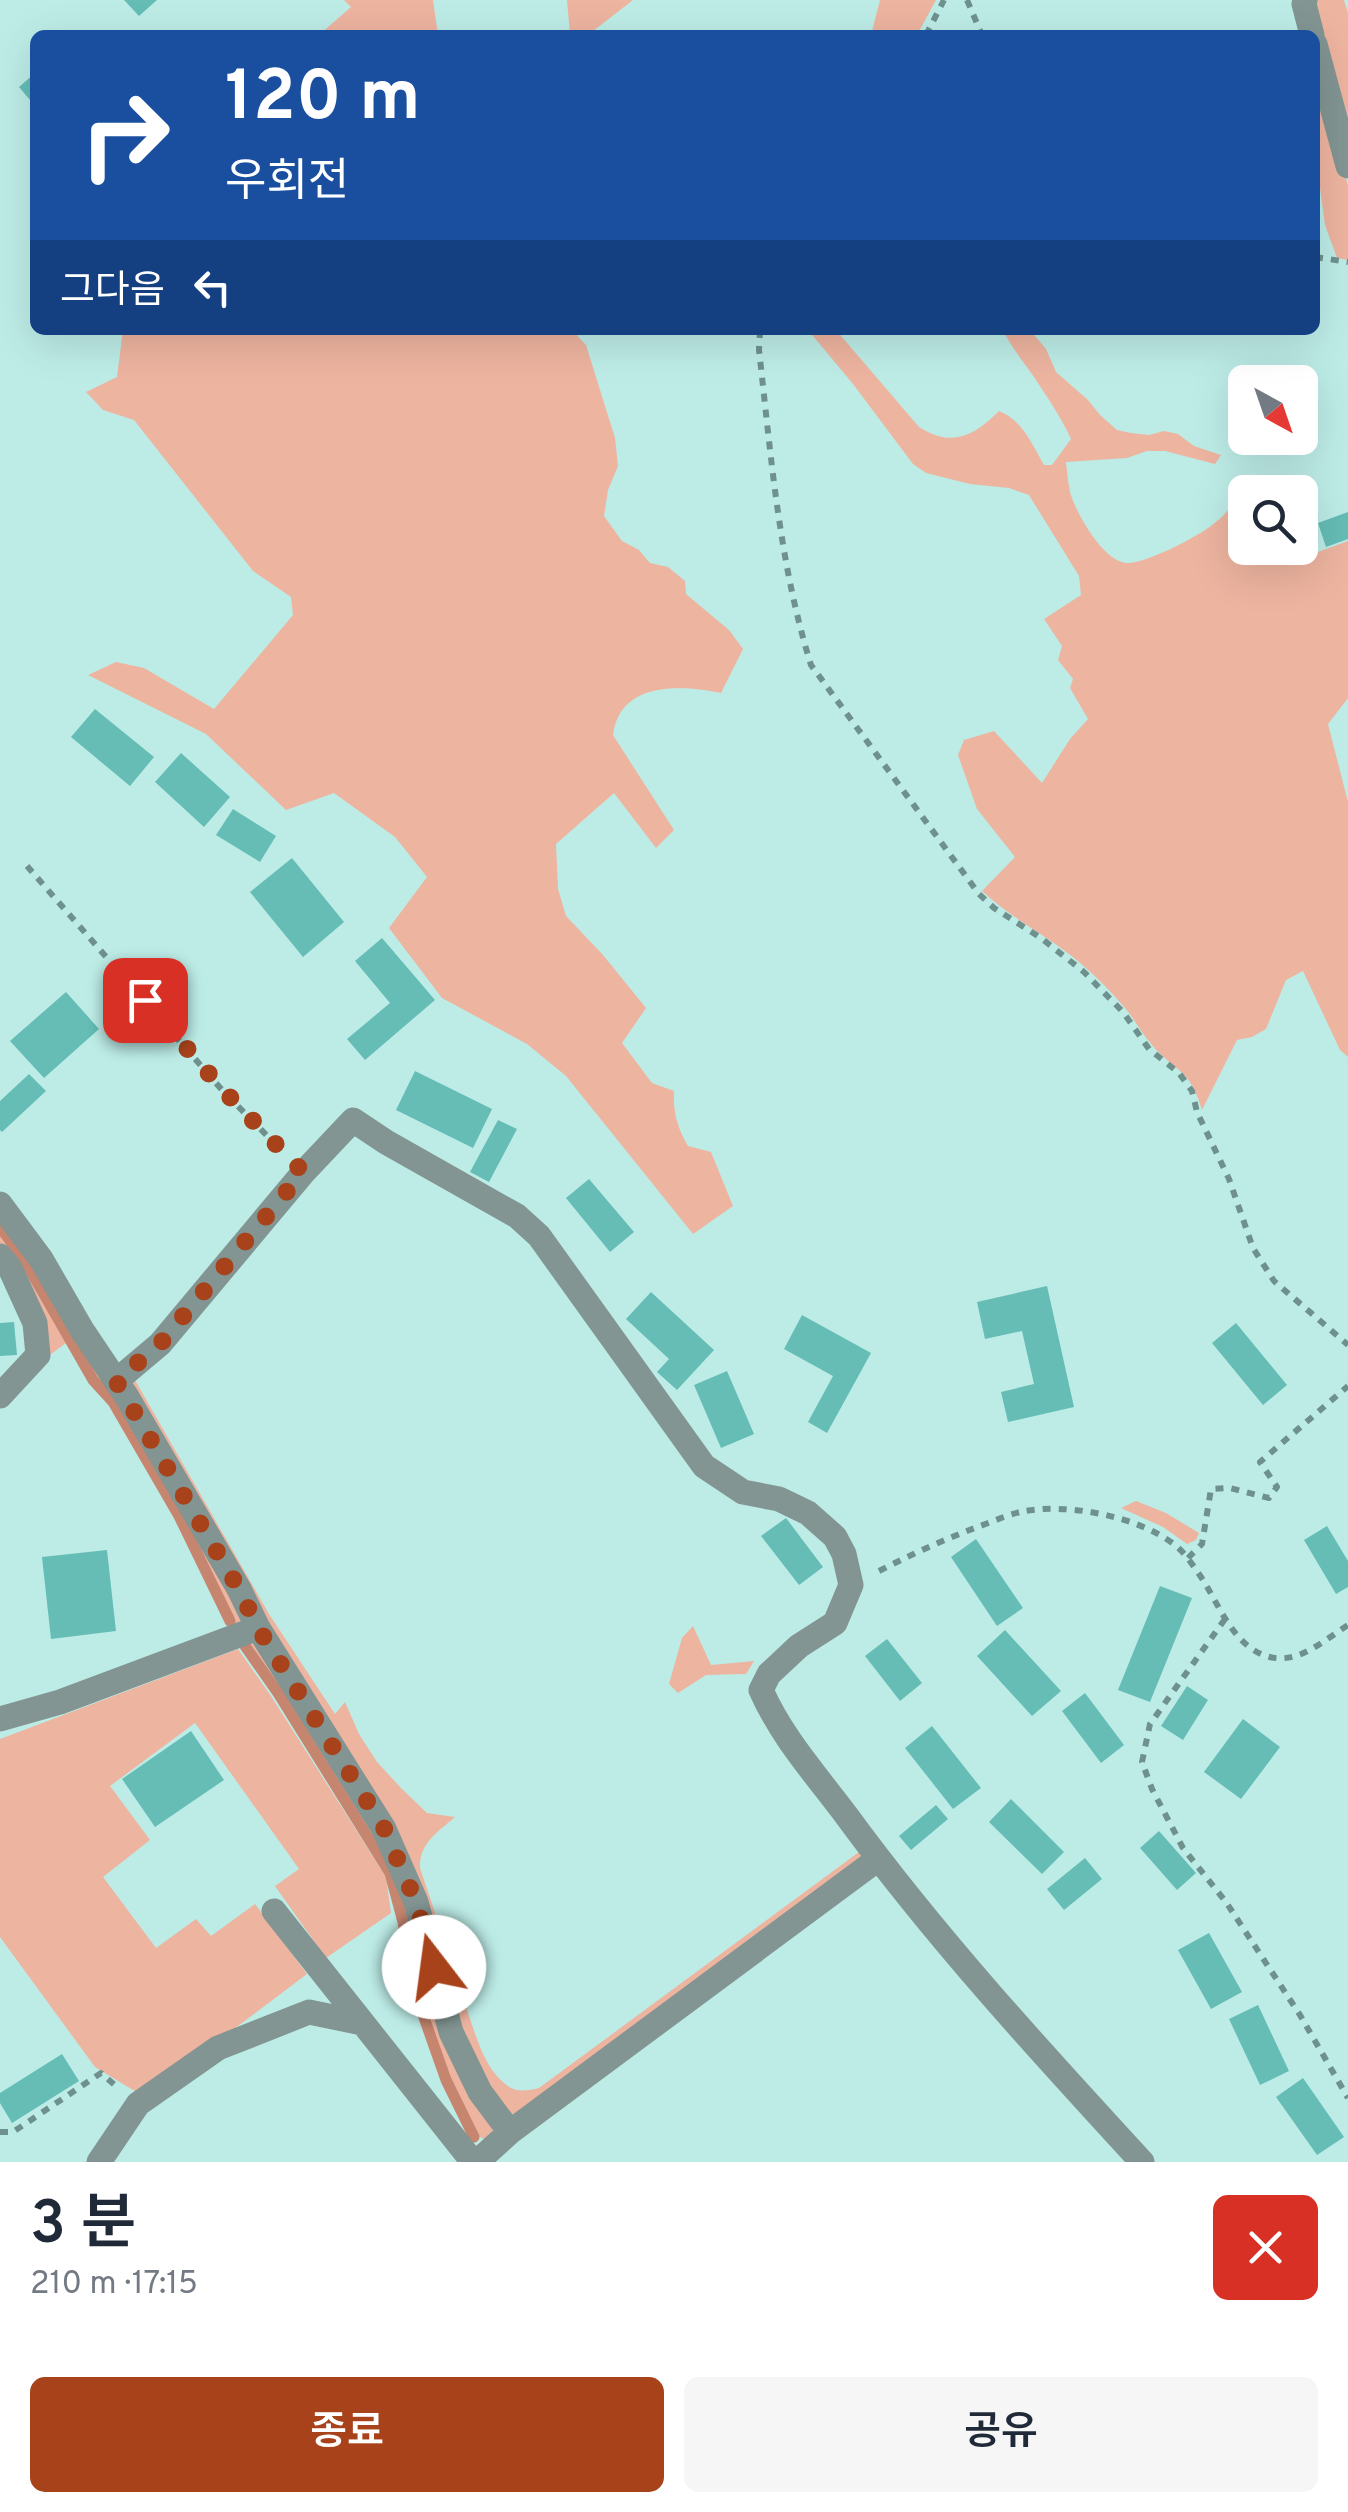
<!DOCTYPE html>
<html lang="ko">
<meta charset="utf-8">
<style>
:root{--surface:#fff;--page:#f6f6f7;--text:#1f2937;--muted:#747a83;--accent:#a8421a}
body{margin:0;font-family:Overpass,"Noto Sans KR",sans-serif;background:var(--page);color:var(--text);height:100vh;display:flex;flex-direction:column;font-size:38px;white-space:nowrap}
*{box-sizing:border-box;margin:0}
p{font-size:32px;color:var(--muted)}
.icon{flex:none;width:55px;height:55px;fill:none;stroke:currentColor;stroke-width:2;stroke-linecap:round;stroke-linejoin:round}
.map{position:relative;height:2162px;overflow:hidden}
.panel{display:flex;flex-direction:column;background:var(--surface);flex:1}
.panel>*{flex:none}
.guide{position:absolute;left:30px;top:30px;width:1290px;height:305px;border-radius:15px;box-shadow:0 10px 40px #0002;background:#1a4fa0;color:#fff;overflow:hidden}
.needle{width:65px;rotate:140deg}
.controls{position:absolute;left:1228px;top:365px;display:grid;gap:20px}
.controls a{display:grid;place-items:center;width:90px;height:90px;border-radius:15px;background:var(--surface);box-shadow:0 10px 40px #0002;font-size:50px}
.pin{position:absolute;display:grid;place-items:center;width:85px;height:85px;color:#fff;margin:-42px;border-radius:20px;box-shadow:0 5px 15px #0006}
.me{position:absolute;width:110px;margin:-55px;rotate:345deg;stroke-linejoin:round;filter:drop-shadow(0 0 8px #0008)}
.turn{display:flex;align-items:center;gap:35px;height:210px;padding:0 30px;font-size:45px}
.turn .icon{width:130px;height:130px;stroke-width:2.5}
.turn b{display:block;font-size:70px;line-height:85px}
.then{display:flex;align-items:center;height:95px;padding:0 30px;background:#0003;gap:20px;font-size:38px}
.round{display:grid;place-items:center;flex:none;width:105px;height:105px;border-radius:15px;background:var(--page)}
.headline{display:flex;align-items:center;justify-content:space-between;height:170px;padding:0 30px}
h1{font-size:60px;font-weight:600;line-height:75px}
.action{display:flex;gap:20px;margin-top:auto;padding:20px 30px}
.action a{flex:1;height:115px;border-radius:15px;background:var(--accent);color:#fff;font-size:40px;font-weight:600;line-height:115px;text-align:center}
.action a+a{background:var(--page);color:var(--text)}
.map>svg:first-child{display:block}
</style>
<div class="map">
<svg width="1348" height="2162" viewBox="0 0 1348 2162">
<rect width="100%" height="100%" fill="#bdece7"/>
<path fill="#edb4a0" d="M344,0H433L438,35H319L351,7Z
M567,0H633L588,35H570Z
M880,0H936L917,35H871Z
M1312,0H1344L1348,13V139Z
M1315,67L1348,186V260L1337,258L1325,225L1318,173Z
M123,330H572L586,345L615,438L618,466L608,490L604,516L622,541L639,550L650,563L668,567L685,581L686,594L729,630L743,649L721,693C681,685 620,681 613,735L674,830L656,848L614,793L556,844L558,889L566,916L603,955L646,1008L622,1043L652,1083L674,1091C673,1112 677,1127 688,1146L711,1152L733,1206L693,1234L566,1076L527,1044L442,998L389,928L427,877L395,837L334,793L286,810L206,734L88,675L116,662L144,668L214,709L293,615L291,597L253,571L134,420L103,410L86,392L117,377Z
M808,330H836L919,427C952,448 974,436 999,411C1022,420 1032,444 1044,465H1052L1071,439C1061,417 1047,397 1034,377C1023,361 1011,347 1003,330H1030L1046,349L1056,372L1088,400L1100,415L1117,430L1131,433L1149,435L1164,431L1178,434L1194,446L1221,455L1215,464L1165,451H1147L1127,458L1066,462C1067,471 1068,482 1070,492C1076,513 1103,561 1126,563C1144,565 1204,534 1217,521C1225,515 1231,506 1238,498L1245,506V548H1284L1296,560L1348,541V698L1328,724L1348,802V1057L1340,1050L1303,971L1286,980L1266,1029L1252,1037L1237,1040L1202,1110C1190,1068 1176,1073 1152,1045C1143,1035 1137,1024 1129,1013C1117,998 1102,982 1087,969C1055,939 1014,921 982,891L1015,857L977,809L958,755L964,740L994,731L1042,783L1070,739L1088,719L1070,688L1073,679L1058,660L1062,646L1044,619L1081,595L1079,576L1029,495L1009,488L970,484L926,473L913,464L853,384Z
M0,1214L35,1263L77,1333L122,1401L233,1593L243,1613L241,1621L235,1626L182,1515L115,1401L95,1378L27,1259L0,1222Z
M0,1232L22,1260L66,1343L24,1374L39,1356L0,1253Z
M132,1375L269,1614L335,1714L345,1702L359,1734L377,1762L402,1789L427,1813L455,1817C438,1832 419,1843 420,1868C436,1914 450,1961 466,2007C475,2032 483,2066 504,2083C515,2093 525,2091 539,2088L859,1852L863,1857L515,2114L503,2112L467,2048L423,1903L125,1381Z
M1136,1501L1166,1513L1199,1533L1196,1540L1187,1544L1163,1527L1121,1508Z
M693,1626L711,1665L754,1661L746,1674L706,1675L678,1693L669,1684L682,1638Z
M254,1635L378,1829L495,2126L493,2133L486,2140L476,2135L448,2079L417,1992L406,1921L393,1872L280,1691L243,1638Z
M238,1649L271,1696L386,1877L391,1913L326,1958L275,1886L299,1869L195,1723L110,1786L150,1840L103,1877L156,1948L196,1919L211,1936L255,1904L307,1974L222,2038L138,2093L95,2067L0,1937V1739Z"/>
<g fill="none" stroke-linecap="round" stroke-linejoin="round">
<path stroke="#c5856f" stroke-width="11" d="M0,1227L25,1261L93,1380L113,1402L179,1516L230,1621
M243,1643L278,1693L390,1873L403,1922L415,1992L446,2080L474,2137"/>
</g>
<path fill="#65bdb6" d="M124,0H157L139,16Z
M35,73V106L19,87Z
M1260,475L1280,492H1246Z
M1300,509L1311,518L1300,531Z
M1348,512V539L1326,547L1318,523Z
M95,709L154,757L130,786L71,737Z
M181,753L230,797L204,827L155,782Z
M233,809L276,836L260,862L216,835Z
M292,858L344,922L303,957L250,892Z
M382,938L435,1000L365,1060L347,1039L390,1003L355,961Z
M66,992L99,1029L44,1078L10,1041Z
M415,1071L492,1109L473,1148L396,1110Z
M29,1074L46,1091L2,1132L0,1130V1101Z
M498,1120L517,1129L489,1182L470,1172Z
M589,1179L634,1232L610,1252L566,1198Z
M1047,1286L1074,1407L1008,1422L1001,1392L1034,1384L1022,1331L985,1339L977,1302Z
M651,1292L714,1350L677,1390L657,1372L669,1359L626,1319Z
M802,1315L871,1353L827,1433L808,1422L833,1376L784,1349Z
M14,1322L17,1355L0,1356V1323Z
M1236,1323L1287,1385L1263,1405L1212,1343Z
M727,1371L754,1434L721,1448L694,1385Z
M786,1518L823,1567L799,1585L761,1536Z
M1327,1526L1348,1561V1587L1336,1594L1304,1540Z
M976,1539L1023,1608L997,1626L951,1557Z
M107,1550L116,1631L51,1639L42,1557Z
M1160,1586L1192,1598L1150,1702L1118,1690Z
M1005,1630L1061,1691L1032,1716L977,1656Z
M887,1639L922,1683L900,1701L865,1656Z
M1187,1686L1208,1700L1183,1740L1161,1726Z
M1085,1693L1124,1745L1101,1763L1062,1711Z
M1243,1719L1280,1747L1241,1799L1204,1772Z
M932,1726L981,1788L953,1809L905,1748Z
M191,1731L224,1780L155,1827L122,1779Z
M1011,1799L1064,1852L1042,1874L989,1822Z
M936,1805L948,1819L911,1850L899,1836Z
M1159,1831L1196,1873L1177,1890L1140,1848Z
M1085,1858L1102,1879L1064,1910L1047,1889Z
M1209,1933L1242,1992L1211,2009L1178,1950Z
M1258,2005L1289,2071L1260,2085L1229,2019Z
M62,2054L79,2081L12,2123L0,2103V2093Z
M1303,2078L1344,2137L1317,2155L1276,2097Z"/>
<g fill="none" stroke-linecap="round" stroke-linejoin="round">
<path stroke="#6f918e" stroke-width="6" stroke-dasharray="8 8" stroke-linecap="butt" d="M967,0L982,35
M926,35L944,0
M1315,257L1348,262
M760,330L759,350C771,455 779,563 811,665L979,894L994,908L1041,938L1084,972L1123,1012L1149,1049L1179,1073L1192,1091L1197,1112L1229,1179L1253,1248L1274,1281L1348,1345
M27,866L223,1091L283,1152
M1188,1558L1202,1544L1211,1489L1230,1488L1269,1498L1277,1487L1260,1462L1348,1386
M879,1571C916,1552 952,1536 991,1522C1001,1518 1011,1514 1020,1512C1065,1502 1138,1516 1175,1545C1185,1553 1192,1564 1199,1574C1218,1601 1231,1644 1266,1656C1297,1666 1323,1641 1348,1625
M1225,1619L1150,1724L1142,1762L1152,1789L1183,1848L1226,1902L1300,2015L1348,2098
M0,2132H13L101,2073L116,2086"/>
<path stroke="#829592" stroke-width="25" d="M1305,0L1304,4L1312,35
M1315,44L1348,166
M0,1204L41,1259L82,1330L127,1397L239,1589L258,1628L384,1829L416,1902L451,2032L480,2092L510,2132
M0,1256L10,1268L35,1323L38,1355L0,1396
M116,1381L160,1344L303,1173L353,1120L386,1142L517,1216L539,1236L704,1466L743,1492L779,1499L808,1513L835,1537L844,1554L851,1585L835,1623L799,1646L769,1674L761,1690C781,1736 816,1775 846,1815C936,1938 1039,2050 1142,2162
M0,1719L60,1702L258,1628
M274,1911L473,2162
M99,2162L138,2104L218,2048L309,2012L362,2023
M477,2162L510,2132L878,1859"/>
</g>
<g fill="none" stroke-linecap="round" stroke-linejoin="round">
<path stroke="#a8421a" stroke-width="18" stroke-dasharray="0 32.4" d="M145,1000L224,1091L303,1172L160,1344L116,1381L239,1589L258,1628L384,1828L416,1902L434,1967"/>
</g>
</svg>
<div class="controls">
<a><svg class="needle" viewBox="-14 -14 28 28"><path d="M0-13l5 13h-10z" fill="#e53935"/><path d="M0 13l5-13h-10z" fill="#747a83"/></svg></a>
<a><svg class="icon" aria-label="search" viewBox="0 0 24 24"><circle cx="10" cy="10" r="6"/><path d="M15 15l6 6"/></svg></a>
</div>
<div class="pin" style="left:145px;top:1000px;background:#d93025"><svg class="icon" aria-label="arrive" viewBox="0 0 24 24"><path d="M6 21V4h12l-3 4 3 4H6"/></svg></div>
<svg class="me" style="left:434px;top:1967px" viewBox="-20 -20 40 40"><circle r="19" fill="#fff"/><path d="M0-13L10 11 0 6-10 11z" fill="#a8421a"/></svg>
<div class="guide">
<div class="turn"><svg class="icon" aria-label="right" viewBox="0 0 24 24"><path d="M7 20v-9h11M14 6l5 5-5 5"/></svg><div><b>120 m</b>우회전</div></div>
<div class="then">그다음<svg class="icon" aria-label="left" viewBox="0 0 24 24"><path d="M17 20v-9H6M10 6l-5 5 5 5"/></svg></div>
</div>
</div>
<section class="panel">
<div class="headline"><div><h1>3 분</h1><p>210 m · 17:15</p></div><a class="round" style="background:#d93025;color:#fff"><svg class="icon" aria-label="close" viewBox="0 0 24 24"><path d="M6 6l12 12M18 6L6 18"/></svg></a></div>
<div class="action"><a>종료</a><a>공유</a></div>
</section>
